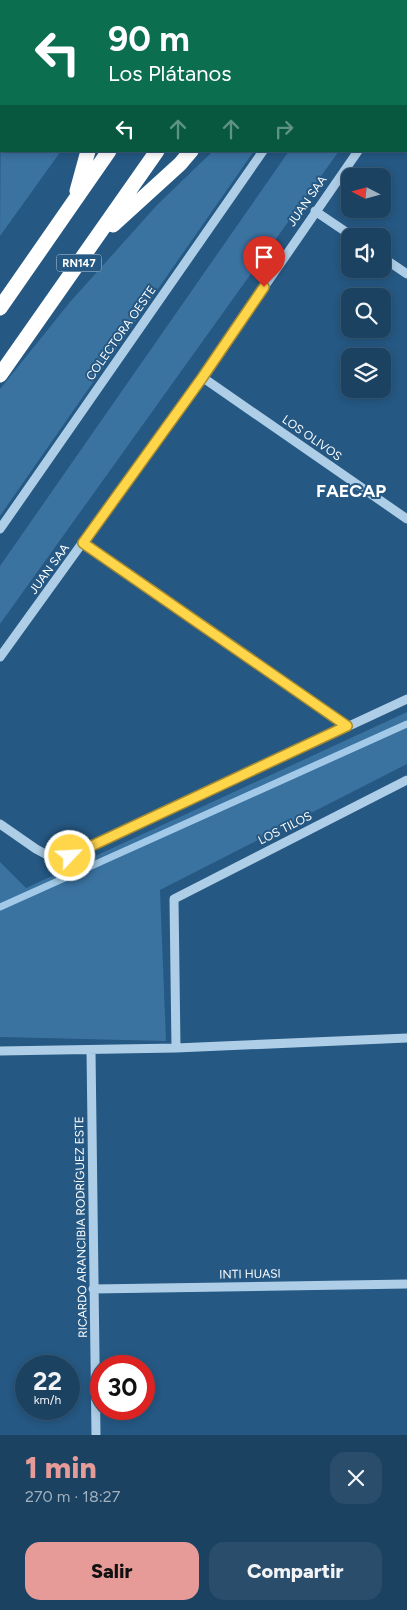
<!DOCTYPE html>
<html lang="es">
<meta charset="utf-8">
<style>
:root{--surface:#1c4262;--page:#294d6b;--text:#f1f3f6;--muted:#a0b0be;--line:#3a5b77;--accent:#e69b98}
body{margin:0;font-family:Figtree,sans-serif;background:var(--page);color:var(--text);height:100vh;display:flex;flex-direction:column;font-size:19px;white-space:nowrap}
*{box-sizing:border-box;margin:0}
p{font-size:16px;color:var(--muted)}
.icon{flex:none;width:28px;height:28px;fill:none;stroke:currentColor;stroke-width:2;stroke-linecap:round;stroke-linejoin:round}
.map{position:relative;height:1435px;overflow:hidden}
.side{display:flex;flex-direction:column;background:var(--surface);flex:1}
.side>*{flex:none}
.top-card{position:absolute;left:0px;top:0px;width:408px;height:152px;box-shadow:0 2px 8px #0003,0 0 0 1px var(--line);background:#0b6e4f;color:#fff;overflow:hidden}
.needle{width:32px;rotate:276deg}
.controls{position:absolute;left:341px;top:168px;display:grid;gap:10px}
.controls a{display:grid;place-items:center;width:50px;height:50px;border-radius:10px;background:var(--surface);box-shadow:0 2px 8px #0003,0 0 0 1px var(--line);font-size:25px}
.speed{position:absolute;left:15px;top:1355px;display:flex;gap:10px;font-size:25px;font-weight:700;text-align:center}
.speed>*{display:grid;place-content:center;width:65px;height:65px;border-radius:50%;background:var(--surface);box-shadow:0 2px 8px #0003,0 0 0 1px var(--line);line-height:1}
.speed small{font-size:12px;font-weight:400}
.speed .limit{border:8px solid #d22;background:#fff;color:#111}
.pin{position:absolute;display:grid;place-items:center;width:42px;height:42px;color:#fff;margin:-51px -21px;border-radius:50% 50% 50% 0;rotate:-45deg;box-shadow:0 0 5px #0007}
.pin .icon{rotate:45deg}
.me{position:absolute;width:55px;margin:-28px;rotate:65deg;stroke-linejoin:round;filter:drop-shadow(0 0 4px #0008)}
.turn{display:flex;align-items:center;gap:18px;height:105px;padding:0 25px;font-size:22px}
.turn .icon{width:65px;height:65px;stroke-width:2.5}
.turn b{display:block;font-size:35px;line-height:42px}
.lanes{display:flex;align-items:center;height:48px;padding:0 25px;background:#0003;justify-content:center;gap:25px;direction:ltr}
.lanes .off{opacity:.35}
.round{display:grid;place-items:center;flex:none;width:52px;height:52px;border-radius:15px;background:var(--page)}
.headline{display:flex;align-items:center;justify-content:space-between;height:85px;padding:0 25px}
h1{font-size:30px;font-weight:800;line-height:38px;color:var(--accent)}
.action{display:flex;gap:10px;margin-top:auto;padding:10px 25px}
.action a{flex:1;height:58px;border-radius:15px;background:var(--accent);color:#111;font-size:20px;font-weight:800;line-height:58px;text-align:center}
.action a+a{background:var(--page);color:var(--text)}
.map>svg:first-child{display:block}
</style>
<div class="map">
<svg width="407" height="1435" viewBox="0 0 407 1435">
<rect width="100%" height="100%" fill="#255883"/>
<path fill="#3a72a0" d="M1,89V151H61L0,236Z
M213,151H254L0,516V389L70,302L157,205Z
M289,151H339L0,624V566Z
M407,712V764L160,890L166,1041L0,1037V862L26,888Z"/>
<g fill="none" stroke-linecap="round" stroke-linejoin="round">
<path stroke="#a2cae8" stroke-width="7" d="M0,907L407,724"/>
<path stroke="#aecee7" stroke-width="9" d="M45,1L46,0
M368,1L369,0
M0,65L1,63
M406,82L407,81
M315,211L352,236
M382,257L407,274
M202,377L407,519
M0,529L263,151
M83,543L347,726
M0,657L202,377L358,151
M0,824L36,849L53,858L70,856L407,699
M176,1048L174,899L407,780
M91,1050L96,1435
M0,1051L176,1048L407,1038
M93,1289L407,1284"/>
<path stroke="#fff" stroke-width="15" d="M145,1V0
M214,1L215,0
M262,1L263,0
M328,1L330,0
M77,191L88,151
M113,225L180,164L191,151
M0,308L109,151
M0,375L157,151"/>
</g>
<g fill="none" stroke-linecap="round" stroke-linejoin="round">
<g stroke="#a68a30" stroke-width="12">
<path id="route" d="M70,856L347,726L83,543L202,378L264,287"/>
</g>
<use href="#route" stroke="#ffd54a" stroke-width="9"/>
</g>
<g text-anchor="middle" dominant-baseline="central" stroke-width="4" stroke-linejoin="round" paint-order="stroke">
<rect fill="#255883" stroke="#becdda" stroke-width="1" x="56.5" y="254.5" width="45" height="17" rx="4"/>
<g font-size="11" font-weight="bold" fill="#fff">
<text x="79" y="263">RN147</text>
</g>
<g font-size="12" fill="#fff" stroke="#255883">
<text transform="translate(307 201) rotate(-55)">JUAN SAA</text>
<text transform="translate(121 333) rotate(-55)">COLECTORA OESTE</text>
<text transform="translate(312 438) rotate(35)">LOS OLIVOS</text>
<text transform="translate(49 569) rotate(-54)">JUAN SAA</text>
<text transform="translate(285 828) rotate(-27)">LOS TILOS</text>
<text transform="translate(81 1227) rotate(-91)">RICARDO ARANCIBIA RODRÍGUEZ ESTE</text>
<text transform="translate(250 1274) rotate(-1)">INTI HUASI</text>
</g>
<g font-size="18" font-weight="bold" fill="#fff" stroke="#255883">
<text x="351" y="491">FAECAP</text>
</g>
</g>
</svg>
<div class="controls">
<a><svg class="needle" viewBox="-14 -14 28 28"><path d="M0-13l5 13h-10z" fill="#e53935"/><path d="M0 13l5-13h-10z" fill="#a0b0be"/></svg></a>
<a><svg class="icon" aria-label="sound" viewBox="0 0 24 24"><path d="M4 9h4l5-4v14l-5-4H4zM17 9q2 3 0 6"/></svg></a>
<a><svg class="icon" aria-label="search" viewBox="0 0 24 24"><circle cx="10" cy="10" r="6"/><path d="M15 15l6 6"/></svg></a>
<a><svg class="icon" aria-label="layers" viewBox="0 0 24 24"><path d="M12 4l9 5-9 5-9-5zM3 14l9 5 9-5"/></svg></a>
</div>
<div class="speed"><div>22<small>km/h</small></div><div class="limit">30</div></div>
<div class="pin" style="left:264px;top:287px;background:#d93025"><svg class="icon" aria-label="arrive" viewBox="0 0 24 24"><path d="M6 21V4h12l-3 4 3 4H6"/></svg></div>
<svg class="me" style="left:70px;top:856px" viewBox="-20 -20 40 40"><circle r="17" fill="#ffd54a" stroke="#fff" stroke-width="3"/><path d="M0-11L8 9 0 5-8 9z" fill="#fff"/></svg>
<div class="top-card">
<div class="turn"><svg class="icon" aria-label="left" viewBox="0 0 24 24"><path d="M17 20v-9H6M10 6l-5 5 5 5"/></svg><div><b>90 m</b>Los Plátanos</div></div>
<div class="lanes"><svg class="icon" aria-label="left" viewBox="0 0 24 24"><path d="M17 20v-9H6M10 6l-5 5 5 5"/></svg><svg class="icon off" aria-label="ahead" viewBox="0 0 24 24"><path d="M12 20V5M6 11l6-6 6 6"/></svg><svg class="icon off" aria-label="ahead" viewBox="0 0 24 24"><path d="M12 20V5M6 11l6-6 6 6"/></svg><svg class="icon off" aria-label="right" viewBox="0 0 24 24"><path d="M7 20v-9h11M14 6l5 5-5 5"/></svg></div>
</div>
</div>
<section class="side">
<div class="headline"><div><h1>1 min</h1><p>270 m · 18:27</p></div><a class="round"><svg class="icon" aria-label="close" viewBox="0 0 24 24"><path d="M6 6l12 12M18 6L6 18"/></svg></a></div>
<div class="action"><a>Salir</a><a>Compartir</a></div>
</section>
